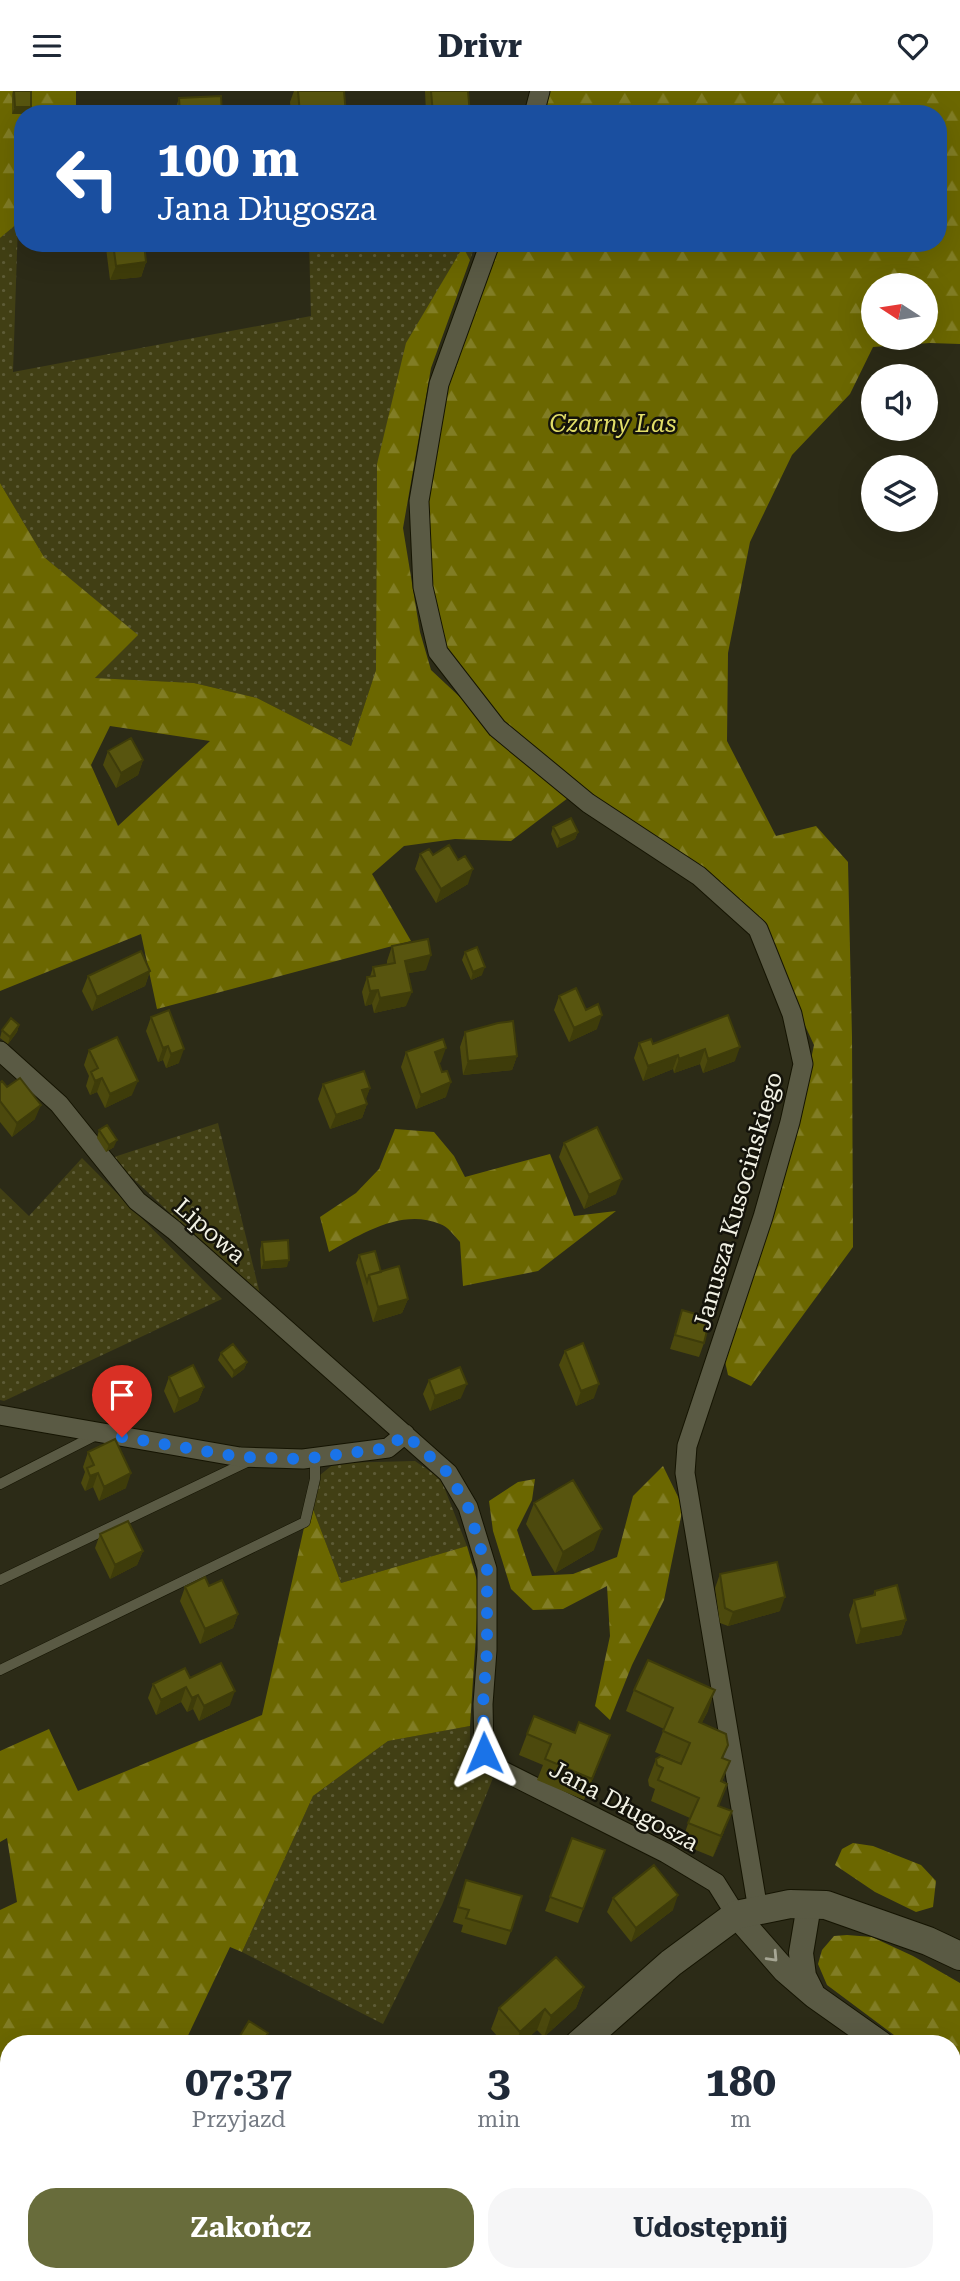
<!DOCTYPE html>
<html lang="pl">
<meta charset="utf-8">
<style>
:root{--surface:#fff;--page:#f6f6f7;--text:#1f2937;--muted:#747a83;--accent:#686c3b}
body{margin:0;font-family:"Roboto Serif",serif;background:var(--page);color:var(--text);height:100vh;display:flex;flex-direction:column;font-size:26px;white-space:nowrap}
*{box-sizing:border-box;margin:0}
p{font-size:23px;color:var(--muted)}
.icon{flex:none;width:38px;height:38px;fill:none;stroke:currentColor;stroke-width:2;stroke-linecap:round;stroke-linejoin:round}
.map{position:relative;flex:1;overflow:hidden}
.side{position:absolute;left:0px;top:1944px;width:961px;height:247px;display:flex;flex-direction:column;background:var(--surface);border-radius:28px 28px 0 0;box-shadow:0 7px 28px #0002}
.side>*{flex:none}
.guide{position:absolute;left:14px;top:14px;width:933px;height:147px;border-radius:28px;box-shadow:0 7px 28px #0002;background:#1a4fa0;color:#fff;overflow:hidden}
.needle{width:46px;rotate:282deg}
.controls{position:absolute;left:861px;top:182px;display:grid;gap:14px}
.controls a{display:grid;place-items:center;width:77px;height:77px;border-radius:50%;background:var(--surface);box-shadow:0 7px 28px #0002;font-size:35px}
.pin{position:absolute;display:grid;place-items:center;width:60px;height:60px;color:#fff;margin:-72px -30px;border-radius:50% 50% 50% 0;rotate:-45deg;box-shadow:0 0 7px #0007}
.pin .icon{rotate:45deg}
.me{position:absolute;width:77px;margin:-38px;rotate:359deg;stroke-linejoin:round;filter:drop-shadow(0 0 5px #0008)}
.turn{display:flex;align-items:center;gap:24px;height:147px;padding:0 28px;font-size:32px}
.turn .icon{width:91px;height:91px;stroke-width:2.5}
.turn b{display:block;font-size:49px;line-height:60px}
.eta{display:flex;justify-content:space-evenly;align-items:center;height:119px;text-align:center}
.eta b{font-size:42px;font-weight:700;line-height:49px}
.button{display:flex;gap:14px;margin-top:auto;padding:14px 28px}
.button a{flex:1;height:80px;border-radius:28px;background:var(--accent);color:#fff;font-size:28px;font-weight:700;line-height:80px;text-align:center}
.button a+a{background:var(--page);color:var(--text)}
header{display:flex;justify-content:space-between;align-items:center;height:91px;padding:0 28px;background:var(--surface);font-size:32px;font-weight:700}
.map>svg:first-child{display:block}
</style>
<header><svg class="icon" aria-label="menu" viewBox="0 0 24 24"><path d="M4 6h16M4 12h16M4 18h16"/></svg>Drivr<svg class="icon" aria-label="heart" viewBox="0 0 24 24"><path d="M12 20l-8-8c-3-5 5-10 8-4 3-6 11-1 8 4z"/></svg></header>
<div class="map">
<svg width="960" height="2190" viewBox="0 0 960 2190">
<defs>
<pattern id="grass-dots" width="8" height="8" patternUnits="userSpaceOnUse" patternTransform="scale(1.75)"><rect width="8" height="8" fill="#413f14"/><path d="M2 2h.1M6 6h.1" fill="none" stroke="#5d5b36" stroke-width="1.8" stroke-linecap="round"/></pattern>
<pattern id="forest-firs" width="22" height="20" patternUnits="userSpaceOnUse" patternTransform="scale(1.75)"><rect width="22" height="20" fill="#6b6700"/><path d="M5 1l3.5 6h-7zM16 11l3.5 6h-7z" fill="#817d25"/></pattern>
</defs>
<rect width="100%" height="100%" fill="#2c2b17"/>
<path fill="url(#grass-dots)" d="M18,132L13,281L311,225L309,152H476L470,169L463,157L377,373L376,579L351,655L257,607L194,592L95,587L137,544L44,466L0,392V147Z
M218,1032L261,1207L111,1067Z
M82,1067L222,1208L4,1310L0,1309V1097L29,1125Z
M415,1370L441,1388L467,1455L341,1492L310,1410L315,1388L335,1372Z
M470,1635V1658L493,1687L442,1814L383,1933L242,1861L313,1705L388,1650Z"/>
<path fill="url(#forest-firs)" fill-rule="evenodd" d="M0,0H76V16L36,18L33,23H23V41L20,45L18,132L0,147Z
M540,0H960V253L930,252L873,256L850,303L792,364L750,451L728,562L727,650L776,745L816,735L848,771L852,946L853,1156L751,1295L728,1284L724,1266L799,1025L814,954L760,837L499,635L440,560L419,424L439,293L490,152H938V23H534ZM873,194H926V247H873Z
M463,156L470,169L431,277L403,437L420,541L431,579L568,707L511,750L455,748L404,755L372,783L411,850L157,918L141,843L0,900V392L44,466L138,544L95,587L194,592L257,607L351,655L376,579L377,373L406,252ZM110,635L210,650L118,735L91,674Z
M395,1038L434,1041L454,1065L465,1086L550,1063L574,1125L616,1120L538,1180L463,1195L460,1151C455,1146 448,1135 440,1133C402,1117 361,1143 329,1161L320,1126L356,1102L379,1078Z
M663,1375L683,1416L664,1509L632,1574L610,1629L595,1615L610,1545L607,1495L563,1518L533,1519L511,1498L493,1440L489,1410L518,1391L535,1388L532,1409L517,1439L532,1485L573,1483L617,1466L633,1405Z
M310,1410L341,1492L467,1455L479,1496L470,1635L388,1650L313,1705L242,1861L230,1856L184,1953H9V2159L0,2137V1819L17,1811L7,1747L0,1751V1660L49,1638L78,1700L262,1624Z
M853,1752L873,1755L921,1774L936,1790L933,1816L916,1821L875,1801L835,1774L842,1758Z
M847,1844L872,1846L913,1865L960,1892V1987L952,1982V1953H906L827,1894L818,1873L822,1859L834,1845Z"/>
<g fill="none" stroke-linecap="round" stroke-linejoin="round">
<g stroke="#151402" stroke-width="11">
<path id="service" d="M0,1393L96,1344
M0,1489L249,1370
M0,1579L305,1431L315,1388V1366
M0,2176L18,2190"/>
</g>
<g stroke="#151402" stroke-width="21">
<path id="minor" d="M534,23L540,0
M490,152L439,293L419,410L423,496L438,561L497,637L588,712L699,785L758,838L792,923L803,973L790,1031L763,1126L687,1355L685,1382L758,1819
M0,960L59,1013L137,1110L174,1139L448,1382L468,1416L487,1478V1559L483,1613L484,1662L495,1676L666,1762L716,1792L736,1824
M0,1324L240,1366L303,1368L388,1357L405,1343"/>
</g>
<g stroke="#151402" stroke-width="26">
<path id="tertiary" d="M809,1814L801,1862L804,1885L812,1901
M736,1824L785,1880L814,1905L882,1953
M952,2002L960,2008"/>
</g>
<g stroke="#151402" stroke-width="30">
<path id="secondary" d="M579,1953L671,1872L736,1824L790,1813L826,1814L928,1850L960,1865
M333,2190L341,2182"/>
</g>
<use href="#service" stroke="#5a5a44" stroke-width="10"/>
<use href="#minor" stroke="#5a5a44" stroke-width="19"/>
<use href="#tertiary" stroke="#5a5a44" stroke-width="24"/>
<use href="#secondary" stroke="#5a5a44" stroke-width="28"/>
</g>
<path fill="#4c490d" d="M13,0H31L12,23V3Z
M294,0H344L346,23H291L290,11Z
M425,0H468L470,23H426Z
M179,7L222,23H174Z
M108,152H144L146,171L141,186L110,189L106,157Z
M108,660L143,669L138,684L116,697L103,674Z
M553,736L578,741L575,748L557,757L551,743Z
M420,763L468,793L436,812L415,778Z
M392,855L426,879L408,882L406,915L374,922L372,913L365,915L362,901L367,886H370L373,876L387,873V870Z
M465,861L482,884L471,889L462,869Z
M150,880L145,895L92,920L82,900L88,885Z
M559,905L586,919L597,938L569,951L554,919Z
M728,924L735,970L703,982L700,973L674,982L673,978L643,990L634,967L639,952L653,953Z
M151,926L179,972L166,977L163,969L158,971L146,940Z
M19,934L17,941L8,953L0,947L2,939Z
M465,941L517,965L512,979L463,984L460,956Z
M89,959L132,1004L105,1017L97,1001L90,1004L86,995L89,985L84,974Z
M406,961L441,971L439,972L442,981L446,1006L416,1018L401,976Z
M0,992L7,996L35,1028L12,1046L0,1031Z
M323,993L370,997L365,1009L367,1013L362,1027L330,1038L318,1008Z
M99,1039L114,1056L106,1061L97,1047Z
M564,1052L616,1103L584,1118L559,1066Z
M262,1151L287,1176L261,1178L260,1159Z
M359,1164L381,1181L408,1208L402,1222L373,1231L356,1172Z
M682,1219L704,1252L699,1266L670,1258Z
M565,1260L594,1307L576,1315L559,1274Z
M221,1262L247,1271L244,1278L232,1287L218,1269Z
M169,1286L204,1296L198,1310L174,1322L164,1300Z
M429,1289L461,1307L430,1320L423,1303Z
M88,1361L126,1397L99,1410L93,1396L85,1400L81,1392L85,1381L83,1376Z
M534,1412L594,1459L555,1482L526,1433Z
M100,1443L143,1460L137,1474L110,1488L95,1457Z
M720,1483L780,1520L728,1535L720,1532L715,1497Z
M209,1495L238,1523L233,1537L200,1553L180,1510L185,1496Z
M875,1500L906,1529L901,1544L856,1553L849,1524L854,1509L873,1504Z
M190,1587L230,1614L199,1630L193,1618L187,1621L181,1611L156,1624L148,1607L153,1593Z
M634,1599L708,1620L701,1633L728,1654L723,1667L730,1670L722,1691L719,1715L724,1741L713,1766L681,1753L690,1727L651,1710L655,1698L649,1695L648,1689L656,1668L682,1673L655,1661L664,1638L626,1620Z
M527,1643L602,1665L584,1709L537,1689L543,1674L519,1664Z
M572,1747L605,1759L578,1832L545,1820Z
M466,1789L511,1840L506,1854L461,1841L463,1834L453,1831Z
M613,1807L673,1819L631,1851L607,1821Z
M584,1896L576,1917L544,1946L537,1939L521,1953H504L491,1938L499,1917Z
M952,2056L960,2063L959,2123L952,2117Z
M573,2182H619L620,2190H575Z
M898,2182H941L939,2187L927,2190H900Z"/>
<path fill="#3e3c0a" d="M15,16H31L29,23H12Z
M146,171L141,186L110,189L116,175Z
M143,669L138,684L116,697L121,682Z
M578,741L575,748L557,757L560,749Z
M473,778L468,793L436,812L441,798Z
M431,864L426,879L400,884L405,870Z
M485,876L482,884L471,889L473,881Z
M150,880L145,895L92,920L97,906Z
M378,899L372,913L365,915L370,900Z
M412,901L406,915L374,922L380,907Z
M602,924L597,938L569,951L574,937Z
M19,934L17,941L8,953L10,946Z
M168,955L163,969L158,971L163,957Z
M740,956L735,970L703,982L708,968Z
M446,957L441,971L430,975L435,961Z
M184,958L179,972L166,977L171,963Z
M705,958L700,973L674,982L679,968Z
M678,964L673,978L643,990L648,975Z
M517,965L512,979L463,984L468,970Z
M102,987L97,1001L90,1004L95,990Z
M138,990L132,1004L105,1017L110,1003Z
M451,991L446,1006L416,1018L421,1004Z
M370,997L365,1011L362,999Z
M367,1013L362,1027L330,1038L336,1024Z
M41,1014L35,1028L12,1046L17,1032Z
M117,1049L114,1056L106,1061L109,1054Z
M622,1088L616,1103L584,1118L589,1104Z
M289,1169L287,1176L261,1178L264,1171Z
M408,1208L402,1222L373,1231L378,1216Z
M247,1271L244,1278L232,1287L234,1280Z
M467,1293L461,1307L430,1320L435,1305Z
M599,1293L594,1307L576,1315L581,1300Z
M204,1296L198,1310L174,1322L179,1308Z
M98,1382L93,1396L85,1400L90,1385Z
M131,1382L126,1397L99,1410L104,1396Z
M602,1438L594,1459L555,1482L563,1461Z
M143,1460L137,1474L110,1488L115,1474Z
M785,1506L780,1520L728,1535L733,1521Z
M238,1523L233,1537L200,1553L205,1538Z
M906,1529L901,1544L856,1553L861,1538Z
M186,1596L181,1611L156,1624L161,1609Z
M715,1599L708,1620L691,1653L699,1631Z
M235,1600L230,1614L199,1630L204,1615Z
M198,1604L193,1618L187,1621L192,1607Z
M610,1644L602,1665L584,1709L592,1688Z
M732,1720L724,1741L713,1766L721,1745Z
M678,1804L673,1819L631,1851L636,1837Z
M584,1896L576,1917L544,1946L551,1925Z
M545,1918L537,1939L521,1953H515L520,1941Z
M907,2182H941L939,2187L927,2190H904Z"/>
<path fill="#58550f" stroke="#3e3c0a" stroke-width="2" d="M14,0H31V16H15Z
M298,0H344L346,23H300Z
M431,0H468L470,23H433Z
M221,5L222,23H180L179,7Z
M113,152H144L146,171L116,175Z
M131,647L143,669L121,682L108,660Z
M571,727L578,741L560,749L553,736Z
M449,754L458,769L465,765L473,778L441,798L420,763L429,758L433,764Z
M428,848L431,864L405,870L412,901L380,907L378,899L370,900L367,886L375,885L373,876L395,872L392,855Z
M477,856L485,876L473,881L465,861Z
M141,860L150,880L97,906L88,885Z
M576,897L586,919L598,913L602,924L574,937L559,905Z
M169,919L184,958L171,963L168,955L163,957L151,926Z
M728,924L740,956L708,968L705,958L679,968L678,964L648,975L639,952L651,948L653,953Z
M11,927L19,934L10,946L2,939Z
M513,930L517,965L468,970L465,941L498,932Z
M117,946L138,990L110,1003L102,987L95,990L91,981L98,977L89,959Z
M443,948L446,957L435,961L442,981L447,980L451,991L421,1004L406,961Z
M364,980L370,997L362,999L367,1013L336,1024L323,993Z
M20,987L41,1014L17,1032L0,1010V992L2,990L7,996Z
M107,1034L117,1049L109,1054L99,1039Z
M597,1036L622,1088L589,1104L564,1052Z
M288,1149L289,1169L264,1171L262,1151Z
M375,1160L381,1181L369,1184L367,1191L359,1164Z
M399,1175L408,1208L378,1216L369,1184Z
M682,1219L710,1227L704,1252L675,1244Z
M583,1252L599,1293L581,1300L565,1260Z
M233,1253L247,1271L234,1280L221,1262Z
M193,1274L204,1296L179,1308L169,1286Z
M460,1276L467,1293L435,1305L429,1289Z
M115,1348L131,1382L104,1396L98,1382L90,1385L87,1377L94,1374L88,1361Z
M573,1389L602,1438L563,1461L534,1412Z
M128,1430L143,1460L115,1474L100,1443Z
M777,1471L785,1506L733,1521L725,1517L720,1483Z
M205,1486L209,1495L222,1489L238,1523L205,1538L185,1496Z
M897,1494L906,1529L861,1538L854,1509L875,1504V1500Z
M648,1569L715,1599L699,1631L726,1643L728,1654L722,1667L730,1670L721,1690L727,1693L718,1715L732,1720L721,1745L688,1732L699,1707L658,1689L663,1677L657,1674L656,1668L661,1665L681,1673L690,1652L663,1640L673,1617L634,1599Z
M221,1572L235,1600L204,1615L198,1604L192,1607L186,1596L161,1609L153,1593L185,1577L190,1587Z
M534,1625L575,1642L579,1631L610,1644L592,1688L545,1668L551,1653L527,1643Z
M572,1747L605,1759L583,1818L550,1806Z
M654,1774L678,1804L636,1837L613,1807Z
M466,1789L522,1805L511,1840L466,1827L469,1819L458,1816Z
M556,1866L584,1896L551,1925L545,1918L520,1941L499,1917Z
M249,1930L268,1942L261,1953H235Z
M826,1948L831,1953H822Z
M952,2056L960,2063V2105L952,2098Z
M583,2182H619L621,2187L612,2190H585Z
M819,2182H821L831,2190H813Z
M685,2184L686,2190H662Z"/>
<defs><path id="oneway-chevron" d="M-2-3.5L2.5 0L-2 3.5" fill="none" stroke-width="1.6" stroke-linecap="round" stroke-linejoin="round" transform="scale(1.75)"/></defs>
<use stroke="#a6a694" href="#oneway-chevron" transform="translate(773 1866) rotate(47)"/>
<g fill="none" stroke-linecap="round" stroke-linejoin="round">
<path stroke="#1a73e8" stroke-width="12" stroke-dasharray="0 21.6" d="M122,1346L240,1366L303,1368L388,1357L405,1343L448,1382L468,1416L487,1478V1559L483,1613L484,1662"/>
</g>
<g text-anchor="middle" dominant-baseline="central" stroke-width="5" stroke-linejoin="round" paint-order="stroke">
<g font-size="24" font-style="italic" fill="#e1dd68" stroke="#14130a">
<text x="613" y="333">Czarny Las</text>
</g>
<g font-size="24" fill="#f2f2e5" stroke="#14130a">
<text transform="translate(738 1110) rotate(-74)">Janusza Kusocińskiego</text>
<text transform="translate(210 1140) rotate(41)">Lipowa</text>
<text transform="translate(624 1715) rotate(28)">Jana Długosza</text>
</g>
</g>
</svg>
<div class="controls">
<a><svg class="needle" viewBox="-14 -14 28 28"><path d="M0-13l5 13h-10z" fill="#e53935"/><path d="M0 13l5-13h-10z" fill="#747a83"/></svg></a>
<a><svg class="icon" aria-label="sound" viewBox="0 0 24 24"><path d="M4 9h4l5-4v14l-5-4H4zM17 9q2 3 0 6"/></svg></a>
<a><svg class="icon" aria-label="layers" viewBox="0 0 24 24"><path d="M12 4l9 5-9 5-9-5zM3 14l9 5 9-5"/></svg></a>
</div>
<div class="pin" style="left:122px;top:1346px;background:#d93025"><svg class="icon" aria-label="arrive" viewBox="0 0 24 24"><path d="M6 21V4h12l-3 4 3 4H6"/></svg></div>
<svg class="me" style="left:484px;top:1662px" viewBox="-20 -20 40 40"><path d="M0-17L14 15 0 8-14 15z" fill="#1a73e8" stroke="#fff" stroke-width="4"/></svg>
<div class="guide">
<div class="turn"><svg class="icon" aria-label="left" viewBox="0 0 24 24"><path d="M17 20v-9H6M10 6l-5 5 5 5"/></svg><div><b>100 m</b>Jana Długosza</div></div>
</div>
<section class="side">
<div class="eta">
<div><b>07:37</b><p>Przyjazd</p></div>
<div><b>3</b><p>min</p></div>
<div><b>180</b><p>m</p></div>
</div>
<div class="button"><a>Zakończ</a><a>Udostępnij</a></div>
</section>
</div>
